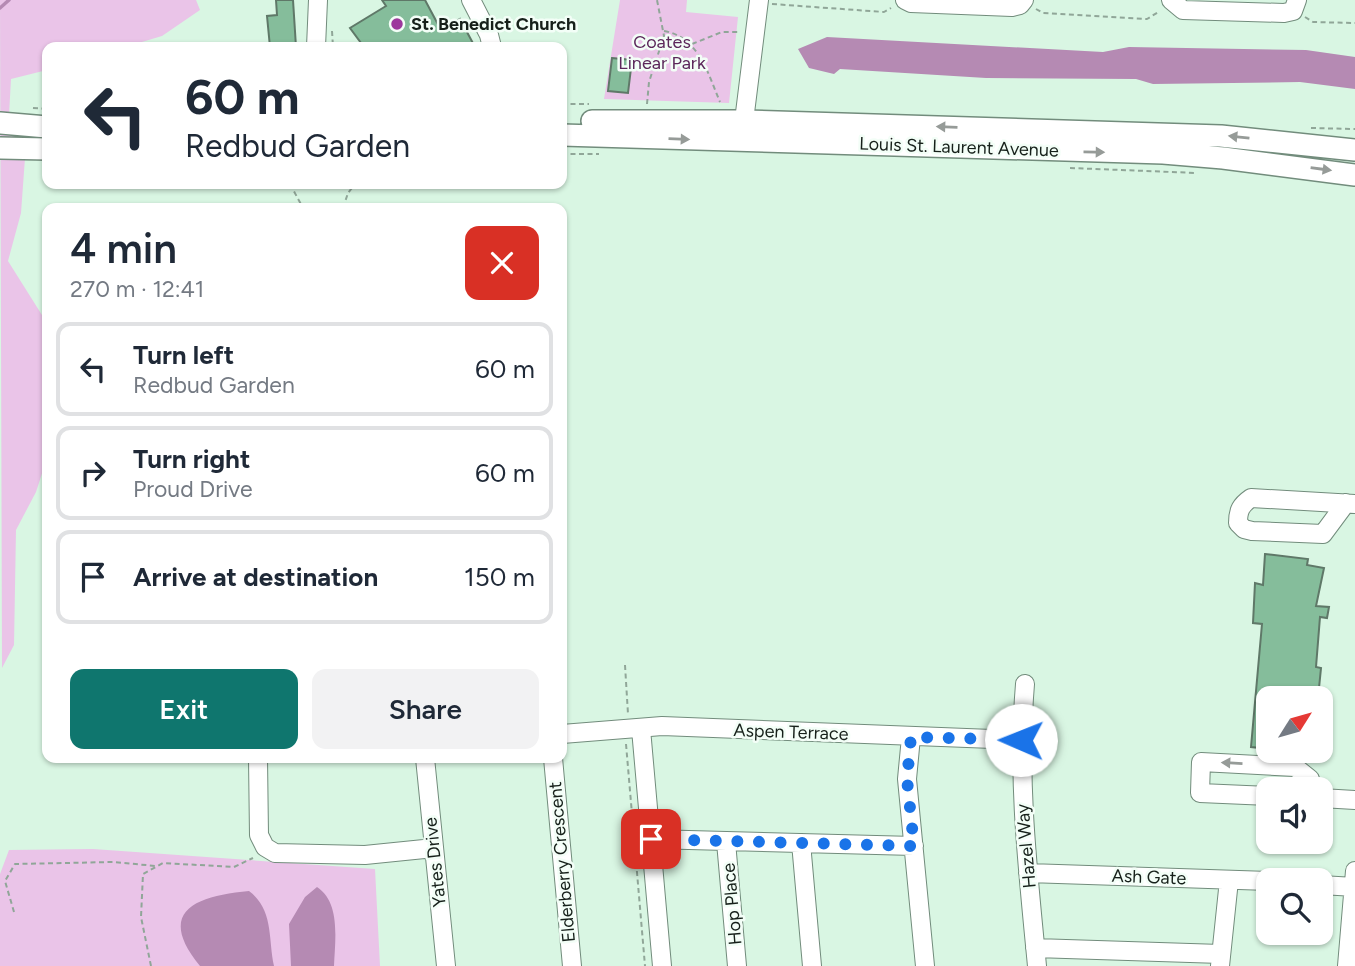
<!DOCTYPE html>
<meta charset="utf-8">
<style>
:root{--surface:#fff;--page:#f2f2f3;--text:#1f2937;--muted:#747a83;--line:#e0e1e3;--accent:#0f766e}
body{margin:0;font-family:Figtree,sans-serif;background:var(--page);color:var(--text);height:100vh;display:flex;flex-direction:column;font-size:26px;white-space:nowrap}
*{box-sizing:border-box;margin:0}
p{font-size:23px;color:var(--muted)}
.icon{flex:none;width:38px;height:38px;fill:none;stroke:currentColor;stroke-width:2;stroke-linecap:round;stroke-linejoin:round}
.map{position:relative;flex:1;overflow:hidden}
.details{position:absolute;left:42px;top:203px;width:525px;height:560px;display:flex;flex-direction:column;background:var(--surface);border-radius:14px;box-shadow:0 2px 5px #0004}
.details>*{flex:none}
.guide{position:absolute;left:42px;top:42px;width:525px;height:147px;border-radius:14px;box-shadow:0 2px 5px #0004;background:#fff;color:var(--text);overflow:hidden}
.needle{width:46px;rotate:53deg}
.fabs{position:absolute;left:1256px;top:686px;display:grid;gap:14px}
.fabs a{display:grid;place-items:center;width:77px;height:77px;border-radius:14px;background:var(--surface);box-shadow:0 2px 5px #0004;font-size:35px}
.pin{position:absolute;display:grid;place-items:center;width:60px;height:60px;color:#fff;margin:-30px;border-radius:14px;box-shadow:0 4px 10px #0006}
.me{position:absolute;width:77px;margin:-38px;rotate:271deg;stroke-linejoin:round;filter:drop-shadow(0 0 5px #0008)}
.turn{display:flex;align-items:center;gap:24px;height:147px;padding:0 28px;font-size:32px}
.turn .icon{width:91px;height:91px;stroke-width:2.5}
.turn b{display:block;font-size:49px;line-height:60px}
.round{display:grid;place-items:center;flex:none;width:74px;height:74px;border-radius:14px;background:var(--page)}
.headline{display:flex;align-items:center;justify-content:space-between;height:119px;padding:0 28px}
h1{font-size:42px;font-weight:600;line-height:52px}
.primary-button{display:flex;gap:14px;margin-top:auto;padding:14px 28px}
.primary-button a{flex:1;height:80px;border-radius:14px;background:var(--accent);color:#fff;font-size:28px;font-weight:600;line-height:80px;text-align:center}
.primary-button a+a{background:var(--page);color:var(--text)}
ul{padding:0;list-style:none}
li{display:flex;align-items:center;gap:21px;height:94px;margin:0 14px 10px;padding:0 14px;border:4px solid var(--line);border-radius:14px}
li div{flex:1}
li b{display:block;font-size:26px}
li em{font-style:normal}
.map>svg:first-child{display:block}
</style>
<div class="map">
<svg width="1355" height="966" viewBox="0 0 1355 966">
<rect width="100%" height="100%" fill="#d9f6e3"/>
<path fill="#eac4e8" d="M0,0H196L200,10L162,36L125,47H47V70L11,79L9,115L25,158L21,213L8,261L47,323V458L36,492L16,530L14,645L2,668Z
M620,0H687L686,12L738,17L729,103L604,99Z
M93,849L375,869L380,966H0V874L9,850Z"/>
<path fill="#b58ab3" d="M827,37L1103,52L1129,47L1306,50L1355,57V89L1300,82L1153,84L1136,79L986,78L840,69L834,74L809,68L798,49Z
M317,887C341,903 335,940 334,966H291L289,924L305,897Z
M249,891C274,910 268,939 274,966H200C155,911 196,896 249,891Z"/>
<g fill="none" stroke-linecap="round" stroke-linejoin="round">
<path stroke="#b58ab3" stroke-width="3.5" d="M0,8L9,0"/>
</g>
<path fill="#85bd9b" stroke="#5f7868" stroke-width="2" d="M276,0H293L296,47H270L267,16L277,15Z
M382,0H425L441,30L460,19L475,47H364L350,28L386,6Z
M612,58L632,60L628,93L608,91Z
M1265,554L1308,559L1307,565L1324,568L1316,606L1329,607L1327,618L1320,617L1316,667L1321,668L1318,698H1269V749L1251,747L1262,624L1253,623L1255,583L1263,585Z"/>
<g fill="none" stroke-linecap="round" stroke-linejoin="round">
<g stroke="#728c7c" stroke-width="20">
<path id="minor" d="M471,0L489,35L492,47
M905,0L911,3L1012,7L1020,5L1024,0
M1171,0L1183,10L1284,13L1293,11L1297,0
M316,47L318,0
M744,121L759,0
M1346,503L1323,534L1252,531L1244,529L1238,523C1238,510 1241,505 1251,498L1355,504
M1025,684C1017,779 1028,871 1037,966
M641,729L662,966
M562,734L662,726L1021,740
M911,737L907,779L925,966
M258,758L259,835L265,847L275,853L365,855L434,848
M425,758L446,966
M553,758L572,966
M1269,796L1200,793L1201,762L1295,767L1310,779L1312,789
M1321,798L1355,800
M651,839L914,846
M726,842L737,966
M801,843L812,966
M1028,873L1269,881
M1321,885L1355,887
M1035,948L1221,954
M1220,966L1229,880
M1347,966L1355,871"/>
</g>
<g stroke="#728c7c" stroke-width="24">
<path id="major" d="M592,121H744L1221,136L1355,150
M0,123L47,127
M562,135L1163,153L1223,158L1355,175
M0,148L47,149"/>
</g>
<path stroke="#90a698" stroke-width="2" stroke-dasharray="5 3.5" stroke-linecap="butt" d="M772,4L884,12L891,8
M1036,9L1043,13L1147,19L1160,11
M1305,17L1313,22L1355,23
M332,31L333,47
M664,31C699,37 708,74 720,102
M692,44L722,32H740
M562,104H589
M647,104L649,82L664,36L657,0
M33,108L47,109
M1311,128L1355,129
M562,154H599
M1070,168L1197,173
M290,184L303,208
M343,208L348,193L355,184
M625,665L628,714
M626,744L645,966
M14,912L5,881L15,864L113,862L156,866
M151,966L141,917L143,874L163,863L234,867L253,858"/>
<use href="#minor" stroke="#fff" stroke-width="18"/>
<use href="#major" stroke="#fff" stroke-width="21"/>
</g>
<defs><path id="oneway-solid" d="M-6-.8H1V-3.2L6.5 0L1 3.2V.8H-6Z" transform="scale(1.75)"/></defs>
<g fill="#969b98">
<use href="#oneway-solid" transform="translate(947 127) rotate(-178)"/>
<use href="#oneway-solid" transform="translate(1239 137) rotate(-174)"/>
<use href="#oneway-solid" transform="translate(679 139) rotate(2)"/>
<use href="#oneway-solid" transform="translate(1094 152) rotate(1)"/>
<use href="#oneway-solid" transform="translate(1321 169) rotate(8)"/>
<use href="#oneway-solid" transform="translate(1232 763) rotate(-177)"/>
</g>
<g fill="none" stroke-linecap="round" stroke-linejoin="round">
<path stroke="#1a73e8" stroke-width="12" stroke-dasharray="0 21.6" d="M651,839L914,846L907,779L911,737L1021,740"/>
</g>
<circle fill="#9d389d" stroke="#f3fef7" stroke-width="2.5" cx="397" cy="24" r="7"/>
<g text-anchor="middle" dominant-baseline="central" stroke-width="5" stroke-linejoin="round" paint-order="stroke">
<g font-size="18" font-weight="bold" fill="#16201a" stroke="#f3fef7" text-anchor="start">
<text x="411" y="24">St. Benedict Church</text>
</g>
<g font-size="18" fill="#5c275b" stroke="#f3fef7">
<text x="662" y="42">Coates<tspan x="662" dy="21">Linear Park</tspan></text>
</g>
<g font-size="18" fill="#16201a" stroke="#f3fef7">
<text transform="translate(959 147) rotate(2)">Louis St. Laurent Avenue</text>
<text transform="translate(791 732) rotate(2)">Aspen Terrace</text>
<text transform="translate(1026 846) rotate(-95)">Hazel Way</text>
<text transform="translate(435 862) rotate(-96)">Yates Drive</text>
<text transform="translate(562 862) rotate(-95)">Elderberry Crescent</text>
<text transform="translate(1149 877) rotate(2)">Ash Gate</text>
<text transform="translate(732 904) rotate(-95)">Hop Place</text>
</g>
</g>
</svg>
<div class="fabs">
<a><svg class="needle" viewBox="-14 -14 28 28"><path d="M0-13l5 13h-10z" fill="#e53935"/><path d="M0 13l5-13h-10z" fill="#747a83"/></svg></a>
<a><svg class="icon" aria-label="sound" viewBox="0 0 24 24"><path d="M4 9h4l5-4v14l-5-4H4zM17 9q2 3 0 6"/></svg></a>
<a><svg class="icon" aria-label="search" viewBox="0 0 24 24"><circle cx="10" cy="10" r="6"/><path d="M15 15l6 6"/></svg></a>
</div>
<div class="pin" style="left:651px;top:839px;background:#d93025"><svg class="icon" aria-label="arrive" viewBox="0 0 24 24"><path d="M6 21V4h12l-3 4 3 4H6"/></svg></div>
<svg class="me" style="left:1021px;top:740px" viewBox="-20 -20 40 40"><circle r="19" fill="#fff"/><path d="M0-13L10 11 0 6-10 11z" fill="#1a73e8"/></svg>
<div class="guide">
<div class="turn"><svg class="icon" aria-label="left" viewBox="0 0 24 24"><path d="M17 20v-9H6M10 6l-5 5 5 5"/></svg><div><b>60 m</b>Redbud Garden</div></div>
</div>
<section class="details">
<div class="headline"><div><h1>4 min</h1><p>270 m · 12:41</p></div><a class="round" style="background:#d93025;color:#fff"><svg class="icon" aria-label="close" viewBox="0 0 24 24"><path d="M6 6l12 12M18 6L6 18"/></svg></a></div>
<ul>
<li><svg class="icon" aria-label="left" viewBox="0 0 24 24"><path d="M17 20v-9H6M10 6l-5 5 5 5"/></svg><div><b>Turn left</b><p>Redbud Garden</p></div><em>60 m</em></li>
<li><svg class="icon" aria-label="right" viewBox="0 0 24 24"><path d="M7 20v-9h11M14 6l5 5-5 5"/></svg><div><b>Turn right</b><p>Proud Drive</p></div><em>60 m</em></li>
<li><svg class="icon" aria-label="arrive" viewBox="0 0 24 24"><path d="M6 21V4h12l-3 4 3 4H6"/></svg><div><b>Arrive at destination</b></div><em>150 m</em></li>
</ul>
<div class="primary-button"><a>Exit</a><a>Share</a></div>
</section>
</div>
